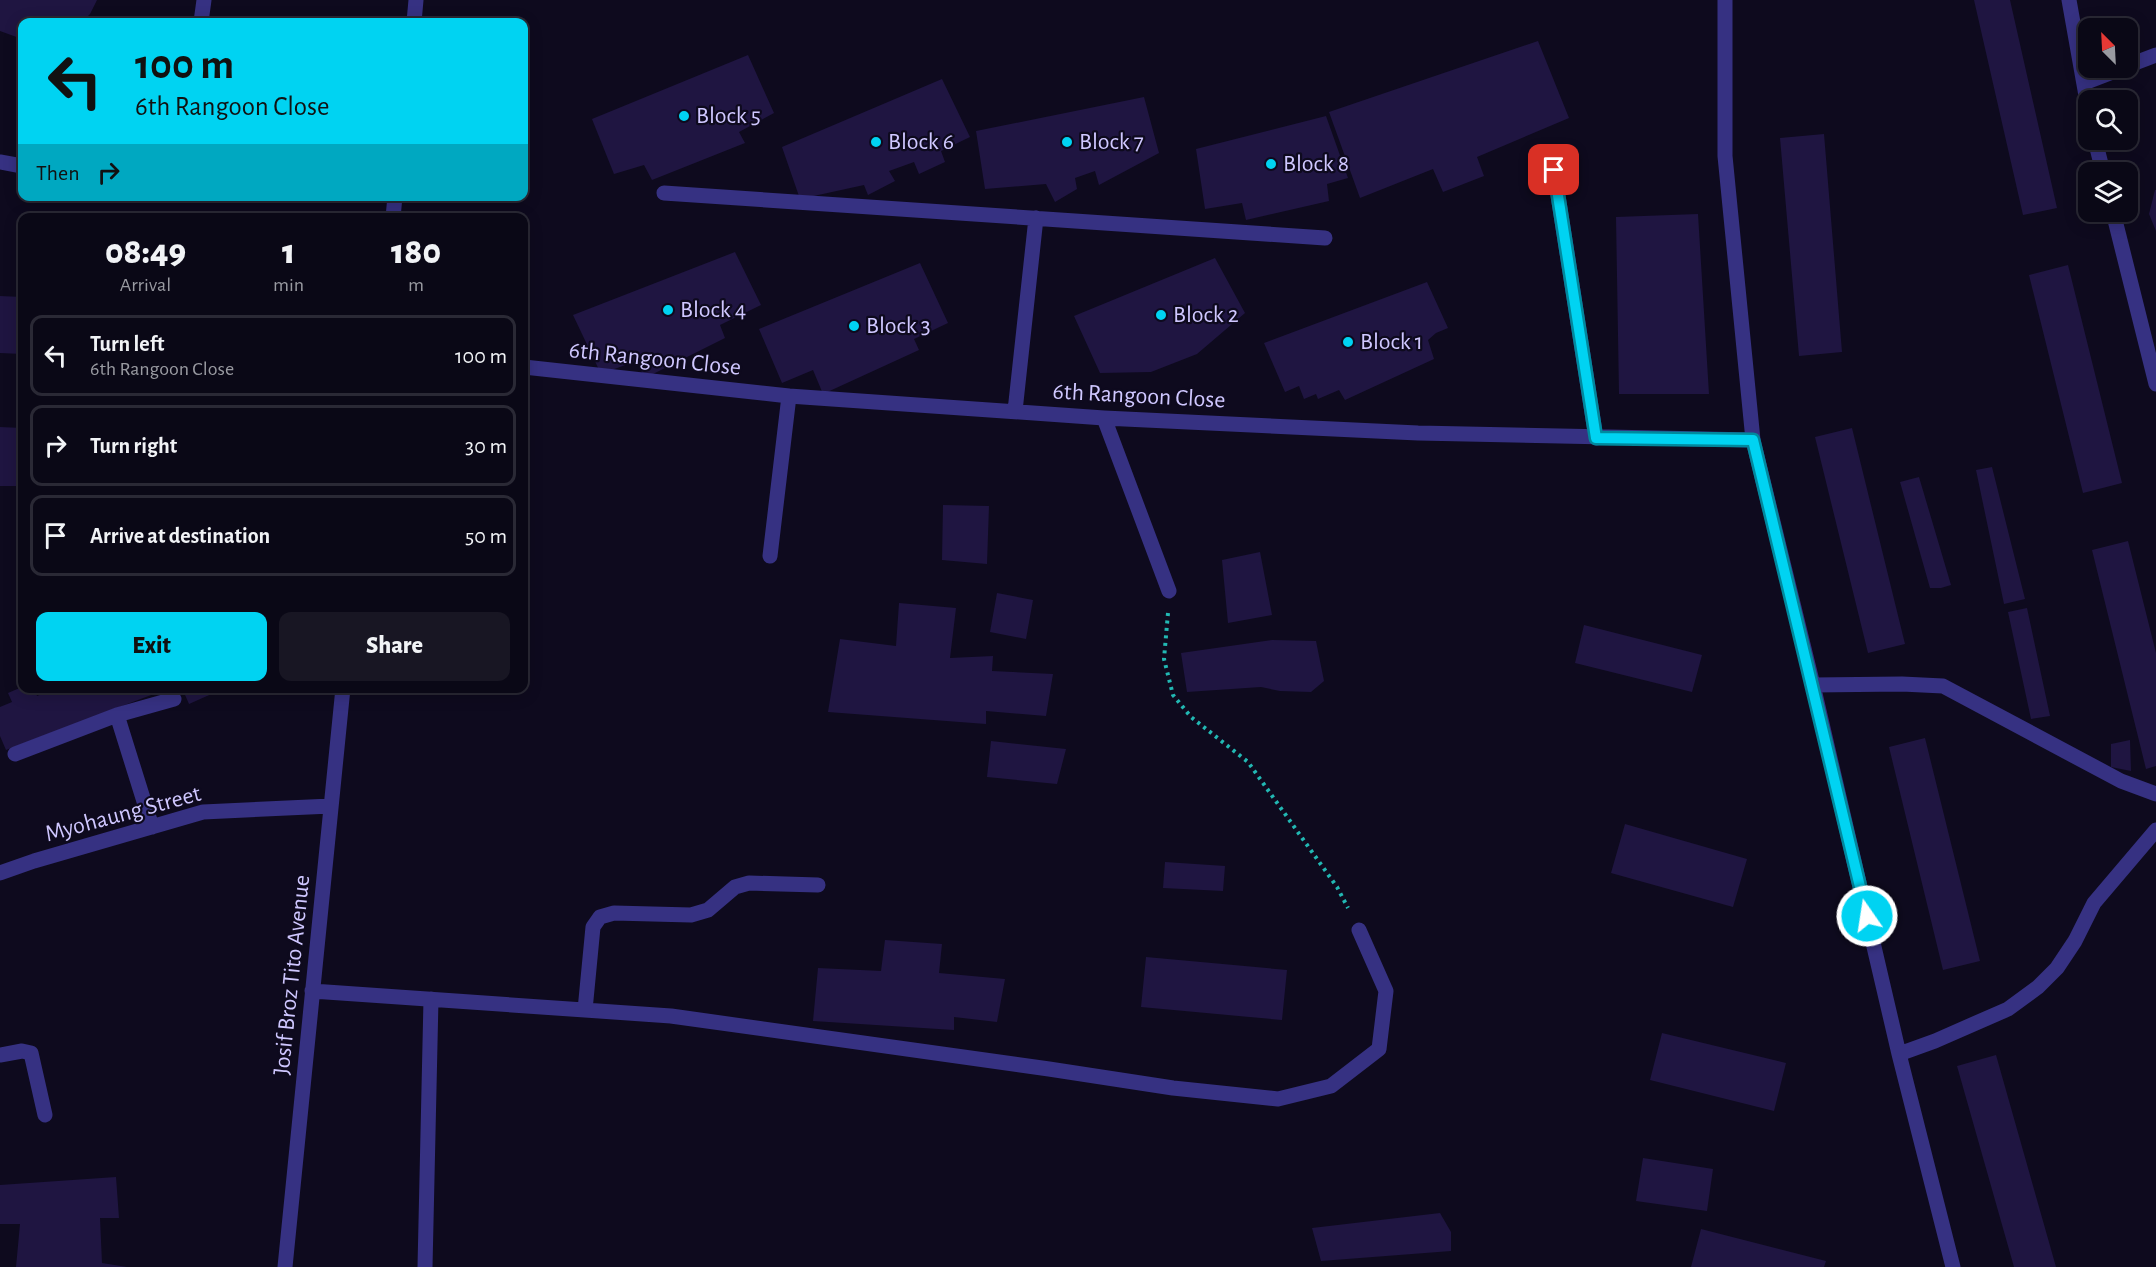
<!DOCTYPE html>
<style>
:root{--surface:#0a0816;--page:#181623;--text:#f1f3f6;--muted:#999aa1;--line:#2a2935;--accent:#00d3f2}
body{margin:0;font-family:"Alegreya Sans",sans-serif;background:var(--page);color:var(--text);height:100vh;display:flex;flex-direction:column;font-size:22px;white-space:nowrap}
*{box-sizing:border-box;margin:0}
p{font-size:20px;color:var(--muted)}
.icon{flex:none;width:33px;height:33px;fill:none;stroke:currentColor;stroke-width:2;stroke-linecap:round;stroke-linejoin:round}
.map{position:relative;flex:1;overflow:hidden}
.drawer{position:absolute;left:18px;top:213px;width:510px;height:480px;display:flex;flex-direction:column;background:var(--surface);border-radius:12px;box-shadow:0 3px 15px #0003,0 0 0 2px var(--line)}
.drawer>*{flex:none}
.top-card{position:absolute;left:18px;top:18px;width:510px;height:183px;border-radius:12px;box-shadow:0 3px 15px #0003,0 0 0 2px var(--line);background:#00d3f2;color:#111;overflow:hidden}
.needle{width:39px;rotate:336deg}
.buttons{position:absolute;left:2078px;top:18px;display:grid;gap:12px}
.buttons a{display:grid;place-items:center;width:60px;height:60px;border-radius:12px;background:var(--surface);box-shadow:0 3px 15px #0003,0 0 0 2px var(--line);font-size:30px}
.pin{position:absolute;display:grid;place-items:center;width:51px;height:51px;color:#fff;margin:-26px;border-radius:12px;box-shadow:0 3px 9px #0006}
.me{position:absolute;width:66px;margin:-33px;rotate:347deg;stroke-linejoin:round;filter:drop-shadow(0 0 4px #0008)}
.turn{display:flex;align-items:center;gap:21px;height:126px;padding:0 18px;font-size:27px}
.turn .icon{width:78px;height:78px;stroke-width:2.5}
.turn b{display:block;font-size:42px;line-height:51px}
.then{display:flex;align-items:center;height:57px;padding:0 18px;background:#0003;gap:12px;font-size:22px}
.eta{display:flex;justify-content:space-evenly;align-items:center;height:102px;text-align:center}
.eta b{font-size:36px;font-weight:800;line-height:42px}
.cta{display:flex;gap:12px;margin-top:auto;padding:12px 18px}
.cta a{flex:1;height:69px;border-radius:12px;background:var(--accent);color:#111;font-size:24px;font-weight:800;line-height:69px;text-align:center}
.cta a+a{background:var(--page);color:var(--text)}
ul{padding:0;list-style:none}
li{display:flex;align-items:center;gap:18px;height:81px;margin:0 12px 9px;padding:0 6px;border:3px solid var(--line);border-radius:12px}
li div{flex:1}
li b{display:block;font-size:22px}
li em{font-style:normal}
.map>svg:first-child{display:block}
</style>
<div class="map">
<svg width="2156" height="1267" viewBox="0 0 2156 1267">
<rect width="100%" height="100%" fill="#0e0a1e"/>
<path fill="#1f1541" d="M0,0H97L90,14L82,22H22V39L0,31Z
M1974,0H2010L2057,208L2023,215Z
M1538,41L1569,118L1477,157L1484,176L1443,192L1433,169L1360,198L1329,112Z
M748,55L774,113L739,132L745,143L652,180L644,165L614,174L592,119Z
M942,79L970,137L941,151L945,162L919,174L914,162L889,171L895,181L868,195L864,185L800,199L782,147Z
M1144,97L1159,153L1099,185L1095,171L1075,178L1077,189L1055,202L1046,184L985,189L976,131Z
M1326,116L1348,178L1327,184L1329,201L1246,220L1242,203L1205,209L1196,149Z
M1824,134L1842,352L1799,356L1780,138Z
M2155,190H2156V231L2149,214Z
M1698,214L1709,394H1619L1616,217Z
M735,252L761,305L720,325L725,338L645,378L636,361L601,374L573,315Z
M1215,258L1245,313L1197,354L1151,372L1100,373L1074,316Z
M920,263L948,323L914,339L919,350L823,394L813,370L782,383L759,329Z
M2068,265L2122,483L2083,493L2029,275Z
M1427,282L1448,328L1436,333L1428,340L1434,359L1345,400L1339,390L1318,399L1316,394L1304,399L1299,386L1285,392L1264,343Z
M0,296L22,297V354L0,353Z
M0,427L22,428V486H0Z
M1852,428L1905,644L1868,653L1815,437Z
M1992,467L2025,599L2004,604L1976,470Z
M1919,477L1951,585L1941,588H1930L1900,482Z
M943,505L989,506L987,564L942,560Z
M2128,541L2156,653V766L2146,769L2092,550Z
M1260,552L1272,615L1228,623L1222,560Z
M997,593L1033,600L1026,639L990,632Z
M899,603L956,608L950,658L993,656L992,671L1053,674L1046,716L986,711V724L828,712L840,639L896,646Z
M2027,608L2050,716L2031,719L2008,612Z
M1584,625L1702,655L1692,692L1575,663Z
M1272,640L1316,641L1324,681L1311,692L1280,691L1261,687L1187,692L1181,653Z
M22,687L34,688L37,696L57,688L167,689L6,750L0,736V707L12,702L8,693Z
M182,688H225L189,704Z
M1925,738L1980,961L1943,970L1889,747Z
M2130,740L2131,771L2111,767V744Z
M991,741L1066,749L1057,784L987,777Z
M1625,824L1747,859L1733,907L1611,873Z
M1165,862L1225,866L1223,891L1163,888Z
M885,940L942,944L939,973L1005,979L997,1022L954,1017V1030L813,1021L818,968L881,971Z
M1146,957L1287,970L1282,1020L1141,1007Z
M1662,1033L1786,1063L1774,1111L1650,1080Z
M1996,1055L2056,1267H2014L1957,1066Z
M1643,1158L1713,1169L1707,1211L1636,1201Z
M116,1177L119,1218H100L102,1263L127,1267H16L20,1224H0V1185Z
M1440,1213L1451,1232V1251L1321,1261L1312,1228Z
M1701,1229L1826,1261L1824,1267H1691Z"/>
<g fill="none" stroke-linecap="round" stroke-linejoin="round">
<path stroke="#22b8b3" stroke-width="4" stroke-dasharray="3 4.5" stroke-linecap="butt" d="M1168,613L1164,659L1173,695L1191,717L1248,762L1337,887L1348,908"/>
<path stroke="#363182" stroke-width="15" d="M1725,0V156L1753,440L1813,685L1902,684L1943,686L2121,781L2156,794
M2069,0L2088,107
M201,22L204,0
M414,22L416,0
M2127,66L2156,55
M2084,83L2123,68
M2095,140L2103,172
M0,162L22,166
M1554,170L1596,438
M664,193L1325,238
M2113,212L2156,384
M393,218L395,196
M524,367L789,396L1104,418L1418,433L1753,440
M1015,411L1036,218
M1104,418L1169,591
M770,556L789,396
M1813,685L1899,1054L1953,1267
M117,715L152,827
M15,754L117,715L174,699
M0,873L34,861L203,812L331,806
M312,991L671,1016L1049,1069L1173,1088L1278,1099L1331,1086L1379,1049L1386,991L1359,930
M585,1010L593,927L600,917L614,913L691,915L708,910L735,887L749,883L818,885
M1899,1054L1935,1041L2008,1009L2038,987L2057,968L2075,941L2094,903L2156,830
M0,1055L22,1051L31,1053L45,1115
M285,1267L343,688
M425,1267L431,999"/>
</g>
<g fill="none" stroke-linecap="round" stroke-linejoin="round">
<g stroke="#00899d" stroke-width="15">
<path id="route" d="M1554,170L1596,438L1753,440L1867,916"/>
</g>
<use href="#route" stroke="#00d3f2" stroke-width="10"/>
</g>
<g fill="#00d3f2" stroke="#0e0a1e" stroke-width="2">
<circle cx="684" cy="116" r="6"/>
<circle cx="876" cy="142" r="6"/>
<circle cx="1067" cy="142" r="6"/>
<circle cx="1271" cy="164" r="6"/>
<circle cx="668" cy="310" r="6"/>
<circle cx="1161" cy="315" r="6"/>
<circle cx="854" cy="326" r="6"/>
<circle cx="1348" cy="342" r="6"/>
</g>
<g text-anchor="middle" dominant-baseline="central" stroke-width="4.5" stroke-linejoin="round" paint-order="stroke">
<g font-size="24" fill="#cfc7ff" stroke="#0e0a1e" text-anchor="start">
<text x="696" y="116">Block 5</text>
<text x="888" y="142">Block 6</text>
<text x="1079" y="142">Block 7</text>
<text x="1283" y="164">Block 8</text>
<text x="680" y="310">Block 4</text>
<text x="1173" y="315">Block 2</text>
<text x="866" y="326">Block 3</text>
<text x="1360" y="342">Block 1</text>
</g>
<g font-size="24" fill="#cfc7ff" stroke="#0e0a1e">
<text transform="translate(655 359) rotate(6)">6th Rangoon Close</text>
<text transform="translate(1139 396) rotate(3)">6th Rangoon Close</text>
<text transform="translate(123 814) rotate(-15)">Myohaung Street</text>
<text transform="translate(292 975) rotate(-84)">Josif Broz Tito Avenue</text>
</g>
</g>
</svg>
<div class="buttons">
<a><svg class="needle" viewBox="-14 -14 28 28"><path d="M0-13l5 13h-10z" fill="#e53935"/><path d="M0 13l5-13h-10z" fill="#999aa1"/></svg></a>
<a><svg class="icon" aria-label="search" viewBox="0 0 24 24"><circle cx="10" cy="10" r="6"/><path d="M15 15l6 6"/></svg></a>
<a><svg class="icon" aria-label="layers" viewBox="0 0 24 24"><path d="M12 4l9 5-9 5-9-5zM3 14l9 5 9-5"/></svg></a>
</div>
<div class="pin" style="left:1554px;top:170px;background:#d93025"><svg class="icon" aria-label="arrive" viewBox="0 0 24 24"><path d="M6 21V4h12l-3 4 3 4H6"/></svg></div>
<svg class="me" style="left:1867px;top:916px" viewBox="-20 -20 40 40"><circle r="17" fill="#00d3f2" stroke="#fff" stroke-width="3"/><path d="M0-11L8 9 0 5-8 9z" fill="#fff"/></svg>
<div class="top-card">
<div class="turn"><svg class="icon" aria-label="left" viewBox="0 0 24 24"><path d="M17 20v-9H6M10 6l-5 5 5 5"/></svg><div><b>100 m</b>6th Rangoon Close</div></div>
<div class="then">Then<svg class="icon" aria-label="right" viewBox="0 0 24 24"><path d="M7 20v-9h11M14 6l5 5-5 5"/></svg></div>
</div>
<section class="drawer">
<div class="eta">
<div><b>08:49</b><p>Arrival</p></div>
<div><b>1</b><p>min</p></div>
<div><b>180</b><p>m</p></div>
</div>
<ul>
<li><svg class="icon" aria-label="left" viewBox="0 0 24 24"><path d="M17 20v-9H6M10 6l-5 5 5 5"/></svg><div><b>Turn left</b><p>6th Rangoon Close</p></div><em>100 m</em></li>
<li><svg class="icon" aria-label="right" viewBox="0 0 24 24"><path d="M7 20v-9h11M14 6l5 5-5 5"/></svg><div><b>Turn right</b></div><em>30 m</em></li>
<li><svg class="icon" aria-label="arrive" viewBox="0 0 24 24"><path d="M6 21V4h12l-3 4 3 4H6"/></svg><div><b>Arrive at destination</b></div><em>50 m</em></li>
</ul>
<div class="cta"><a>Exit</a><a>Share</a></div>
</section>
</div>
